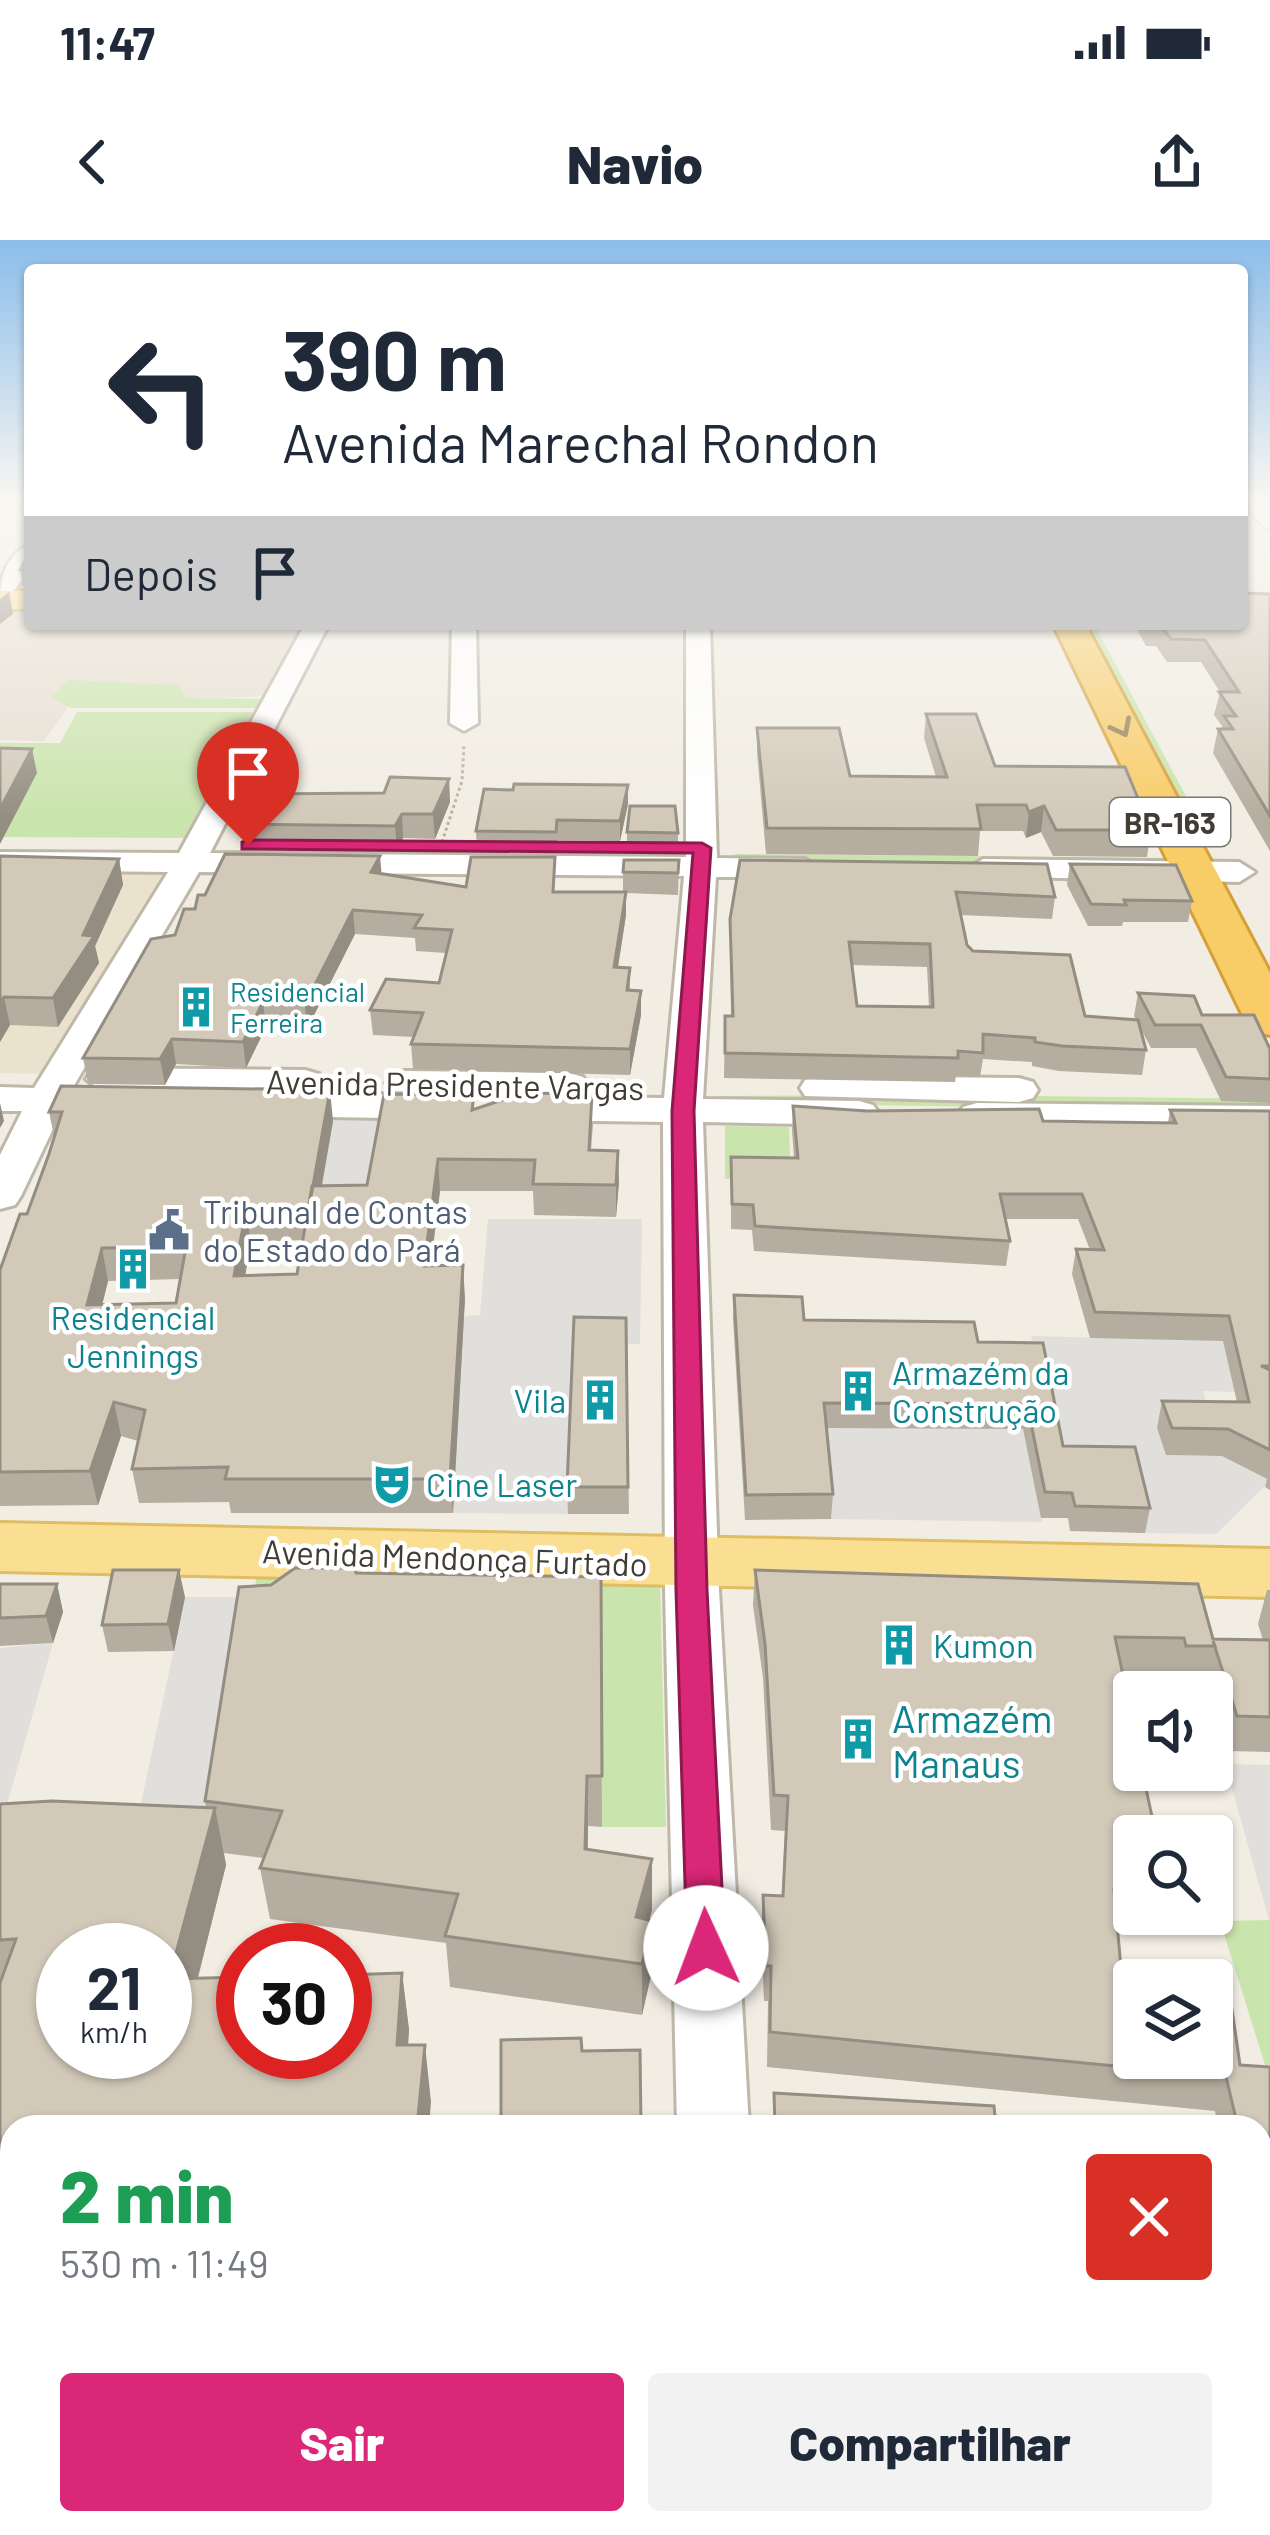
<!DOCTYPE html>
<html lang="pt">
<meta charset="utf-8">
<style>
:root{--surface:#fff;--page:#f2f2f3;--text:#1f2937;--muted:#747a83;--accent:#db2777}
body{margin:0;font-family:Barlow,sans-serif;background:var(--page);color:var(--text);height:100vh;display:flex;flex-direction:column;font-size:45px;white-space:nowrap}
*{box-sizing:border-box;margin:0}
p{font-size:39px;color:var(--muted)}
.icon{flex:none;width:66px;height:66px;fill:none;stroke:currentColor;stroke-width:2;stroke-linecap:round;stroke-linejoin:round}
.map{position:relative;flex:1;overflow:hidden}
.side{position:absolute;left:0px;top:1875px;width:1272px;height:420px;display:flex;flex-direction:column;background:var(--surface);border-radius:36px 36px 0 0;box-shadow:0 3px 9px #0004}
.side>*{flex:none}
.hud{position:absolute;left:24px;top:24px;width:1224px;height:366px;border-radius:12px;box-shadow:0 3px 9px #0004;background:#fff;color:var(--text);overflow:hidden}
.buttons{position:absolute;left:1113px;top:1431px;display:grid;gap:24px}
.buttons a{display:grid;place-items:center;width:120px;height:120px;border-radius:12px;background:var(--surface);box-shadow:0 3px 9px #0004;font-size:60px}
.speed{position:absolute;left:36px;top:1683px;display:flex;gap:24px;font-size:60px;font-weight:700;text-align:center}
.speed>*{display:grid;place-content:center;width:156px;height:156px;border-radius:50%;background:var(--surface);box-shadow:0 3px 9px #0004;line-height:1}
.speed small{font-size:30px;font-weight:400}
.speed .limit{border:18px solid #d22;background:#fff;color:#111}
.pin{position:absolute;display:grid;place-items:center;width:102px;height:102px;color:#fff;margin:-123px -51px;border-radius:50% 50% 50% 0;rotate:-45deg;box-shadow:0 0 12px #0007}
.pin .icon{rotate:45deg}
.me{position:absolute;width:132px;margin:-66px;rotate:358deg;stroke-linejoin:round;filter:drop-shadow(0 0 9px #0008)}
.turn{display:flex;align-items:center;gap:42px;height:252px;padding:0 60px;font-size:54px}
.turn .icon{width:156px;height:156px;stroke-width:2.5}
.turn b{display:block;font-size:84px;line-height:102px}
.then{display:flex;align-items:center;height:114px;padding:0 60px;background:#0003;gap:24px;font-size:45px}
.round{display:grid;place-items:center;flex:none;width:126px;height:126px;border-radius:12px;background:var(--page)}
.overview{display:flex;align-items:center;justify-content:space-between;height:204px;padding:0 60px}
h1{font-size:72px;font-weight:800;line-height:90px;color:#1e9e55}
.action{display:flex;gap:24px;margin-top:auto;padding:24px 60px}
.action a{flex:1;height:138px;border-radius:12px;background:var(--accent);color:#fff;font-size:48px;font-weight:800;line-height:138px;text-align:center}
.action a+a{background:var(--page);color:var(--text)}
.status{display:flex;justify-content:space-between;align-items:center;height:84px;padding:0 60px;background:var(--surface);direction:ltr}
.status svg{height:33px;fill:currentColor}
header{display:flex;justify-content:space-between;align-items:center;height:156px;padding:0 60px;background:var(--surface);font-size:54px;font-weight:800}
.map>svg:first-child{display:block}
</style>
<div class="status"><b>11:47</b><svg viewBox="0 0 49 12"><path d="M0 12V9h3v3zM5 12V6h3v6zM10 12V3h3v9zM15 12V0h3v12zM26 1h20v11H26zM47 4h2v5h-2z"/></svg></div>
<header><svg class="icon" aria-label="back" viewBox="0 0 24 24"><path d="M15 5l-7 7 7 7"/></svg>Navio<svg class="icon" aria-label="share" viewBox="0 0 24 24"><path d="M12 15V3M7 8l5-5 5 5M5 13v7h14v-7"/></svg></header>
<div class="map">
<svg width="1270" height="2295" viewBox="0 0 1270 2295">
<rect width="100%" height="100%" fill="#f1ede3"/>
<path fill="#e5dfd1" d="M10,364H30V384H302L270,456L71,463L44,501L0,500V376Z"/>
<path fill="#eae2cd" d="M0,627L171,628L43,834L0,833Z"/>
<path fill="#cae4ad" d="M1082,384H1094L1212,605H1196Z
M68,440L179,445L186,458L269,459L263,468H71L52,457Z
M77,472H253L186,598L0,597V503H60Z
M224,610L681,614L687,619L222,616Z
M736,614L1173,618L1177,625L729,619Z
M947,855L1270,859V871L728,863L719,861L717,856Z
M725,886L789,887L791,941L725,939Z
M257,1335L660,1340L666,1587H602L601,1387L253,1357Z
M1270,1680V1841L1220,1681Z"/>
<path fill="#e1dfdc" d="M309,878L409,881L390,983L308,1028Z
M488,979H642L640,1104H574L568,1274L453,1273L464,1076L480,1075Z
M1270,1089V1153L1203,1151L1214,1188L1167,1215L1222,1216L1270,1241L1216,1294L1145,1293L1130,1233L1059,1232L1068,1278H1042V1282L831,1279L822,1188H984L1038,1126L1031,1096L1182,1100Z
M185,1357H253L588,1586L586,1660L215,1612L130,1615Z
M53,1403L2,1582H0V1408Z
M1225,1524L1270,1525V1680H1269Z"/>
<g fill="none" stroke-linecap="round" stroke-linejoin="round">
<g stroke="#bfb8a9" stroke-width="6">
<path id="minor" d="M1242,259H1261L1270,269V288L1263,286Z
M30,305C30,326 22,351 0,358C0,336 8,313 30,305Z
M305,384H329L210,613L686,617V384H710L717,618L805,619L821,628L805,637H716L703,859L859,861L873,865L879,873L873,881L859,885L703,882L719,1350L749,1887H677L665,1350L663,882L527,880L513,876L507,868L513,860L527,856L664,858L684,636L199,632L72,849H99L86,839L91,831L105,828L305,830L319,834L324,842L319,850L307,853L445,855L459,859L465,867L459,875L445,879L269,876L255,872L249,864L255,856L266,853L127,851L140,861L135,869L61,872L21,956L15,965L0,969V915L22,871H0V847L34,848L168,632L0,630V612L179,613Z
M452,384H476L478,483L464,491L450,483Z
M983,619L1239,622L1255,632L1239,642L972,636L967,629Z
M405,831L569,833L583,837L588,845L583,853L569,857L391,851L386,843L391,835Z
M819,836L1019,838L1033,842L1038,850L1033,858L1019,862L805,856L800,848L805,840Z
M977,863L1270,866V890L963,883L957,875L963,867Z
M687,2283H771V2295H687Z"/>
</g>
<g stroke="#debd64" stroke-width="6">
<path id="major" d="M0,351H30V369H0Z
M0,1283L1270,1309V1357L0,1331Z"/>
</g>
<g stroke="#d6a038" stroke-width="6">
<path id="highway" d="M1053,384H1085L1270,733V795L1252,791L1245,780Z"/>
</g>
<path stroke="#bdb198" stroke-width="3" stroke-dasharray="3 3" stroke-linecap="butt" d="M442,602L462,541L464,505"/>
<use href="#minor" fill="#fff" fill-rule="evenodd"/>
<use href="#major" fill="#fadf93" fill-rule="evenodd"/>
<use href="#highway" fill="#f8cc67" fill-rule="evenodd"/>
</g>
<path fill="#b5ad9f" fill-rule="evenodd" d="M30,322V347L23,346L20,330Z
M1270,354V611L1213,513L1218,489H1222V486L1214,475L1220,452L1201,422H1167L1156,406H1146L1134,384H1242Z
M926,474L995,526L1151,590L1147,617L1053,616L1041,592L1026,598L1023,591H980L978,616L766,614L757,513V488L850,536L936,537L924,498Z
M449,539L450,562L435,599L403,598L397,610L245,609L242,584Z
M628,564L620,601L557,600V612L477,611L476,591Z
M627,592L678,593V613H627Z
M0,616L119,619L123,645L95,706L99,723L58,787L10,785L0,802Z
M679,620L678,655L626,653V675L618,727L630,728V750L641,775L630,835L413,829L411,804L413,797L373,795L370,770L439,743L446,713L416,711L415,698L355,694L307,789L266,787L246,828L176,824L165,845L88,844L83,818L195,669L382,634L466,647L555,652H623V632Z
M740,620L1055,657L1052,679L961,675L967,705L973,711L1085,776L1136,780L1134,776L1138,753L1202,775L1270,809V863L1221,861L1196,808H1151L1141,789L1146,810L1142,835L1059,831L1032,826V822L983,819L980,837L956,836L955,842L724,838L725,776H731L730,679ZM852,725L927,727L929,767L857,766Z
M1070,624L1192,661L1188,682H1123L1122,686H1088L1067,645Z
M793,866L1043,881L1168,883L1170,870L1270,871V1250L1265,1247L1267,1239L1222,1216L1166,1215L1157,1188L1162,1161L1237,1162L1223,1101L1090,1098L1072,1034L1076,1009L1090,1010L1078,979H1005L1010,1001L1006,1026L754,1011L752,990L731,989V917L794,918L792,890Z
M475,869L593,884L591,910L619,942L616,977L534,975L533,951H440L431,1025L465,1058L453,1273H231L229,1262L139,1263L132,1229L138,1201L121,1196L98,1265L0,1266V1030L27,974L54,896L49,872L333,881L322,946L367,945ZM303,1000L297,1034L245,1036L251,1002ZM180,1039L176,1063L102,1065L108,1041Z
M734,1055L804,1080L978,1102L1063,1206L1150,1268L1145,1293L1070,1291L1068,1278H1041L1023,1189L827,1188L833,1254L831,1279L745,1280L733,1079Z
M626,1078L629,1274H568L567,1247Z
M755,1330L1213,1399L1263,1400L1258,1384L1267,1350H1270V1512L1227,1511L1212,1460V1452H1210L1206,1440L1177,1441L1175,1432H1122L1134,1596V1674H1212V1612L1229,1656L1219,1690L1117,1685L1122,1739L1240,1825L1270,1827V2244L1260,2243V1887H1218L1215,1871L767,1827L768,1761H764L761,1690L763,1655L782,1656L785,1591L771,1590L763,1438L753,1365Z
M356,1333L601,1337L602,1587L588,1586V1610L652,1619V1670L649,1680L653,1681L652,1731L642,1775L450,1747L446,1703L270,1679L260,1628L264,1618L224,1613L226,1625L198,1738L402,1733L409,1790L408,1805L431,1862L12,1887V2263L0,2262V1564L206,1568L205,1561L271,1345Z
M0,1344H57L63,1372L53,1403L0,1406Z
M185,1357L174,1411L108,1412L102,1385Z
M301,2283H365L364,2295H304Z
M782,2283H993L990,2295H922L782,2289Z"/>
<path fill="#938d82" d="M9,352L13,374L0,384V359Z
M32,509L37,533L0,604V569Z
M449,539L450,562L435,599L433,574Z
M628,545V564L620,601V581Z
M1044,566L1041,592L1026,598L1029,572Z
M402,574L403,598L397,610L395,586Z
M380,616L382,638L371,632Z
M119,619L123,645L95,706L99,723L58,787L53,758Z
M626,652V675L614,752V727Z
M353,670L355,694L307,789L305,764Z
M641,751V775L630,835V809Z
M4,757L10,785L0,802V763Z
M263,762L266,787L246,828L243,802Z
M172,799L176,824L165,845L160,819Z
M330,850L333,881L312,1000L309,968Z
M0,863L4,881L0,888Z
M618,911L619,942L616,977V945Z
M438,919L440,951L426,1058L424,1026Z
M246,970L251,1002L239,1069L234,1036Z
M102,1008L108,1041L94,1098L87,1065Z
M463,1025L465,1058L453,1273L450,1239Z
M114,1162L121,1196L98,1265L90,1231Z
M179,1330L185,1357L174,1411L168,1384Z
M57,1344L63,1372L53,1403L46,1376Z
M587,1536L588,1586L586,1660L585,1609Z
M215,1568L226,1625L183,1796L169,1739Z
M652,1619V1670L637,1724L636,1677Z
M653,1681L652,1731L642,1775V1724Z
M402,1733L409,1790L404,1861L397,1805Z
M425,1805L431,1862L429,1887H417Z"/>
<path fill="#d2c9b9" stroke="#938d82" stroke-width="3" fill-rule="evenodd" d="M24,322H30V331L20,330Z
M1242,353L1270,354V576L1218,489H1233L1224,476H1236L1219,452H1239L1205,400L1171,399L1159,384H1242Z
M926,474H976L995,526L1125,527L1151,590H1056L1044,566L1029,572L1026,565H977L981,589L767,588L757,488H839L850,536L947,537Z
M0,508L32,509L0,569Z
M390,537L449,539L433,574H402L395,586L242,584L250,554L384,553Z
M514,544L628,545L620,581L557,580L556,592L476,591L484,549L513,550Z
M630,566H675L678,593L627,592Z
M225,614L380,616L371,632L466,647L471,617H555L553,652H626L614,727L630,728L627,750L641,751L630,809L411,804L423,773L370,770L386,739L439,743L452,690L414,688L422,675L353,670L305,764L263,762L243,802L172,799L160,819L83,818L151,699L175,695L184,669H195L198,655H205Z
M0,616L119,619L83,695L94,696L53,758L4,757L0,763Z
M624,620H679L678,633L623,632Z
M740,620L1047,624L1055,657L956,652L967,705L973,711L1070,715L1085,776L1138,780L1146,810L1062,806L1035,802V798L983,794V813L958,811V818L725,813V776H733L730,679ZM849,702L930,704L933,767L857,766Z
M1070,624L1176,625L1192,661L1124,660L1126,665L1091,664Z
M1138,753L1194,756L1202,775H1254L1270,809V839L1226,837L1201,785H1155Z
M61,846L330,850L309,968L246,970L234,1036L297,1034L312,946L367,945L384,854L474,855L472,870L523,853L592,854L589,910L618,911L616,945L533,944L535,920L438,919L424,1026L463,1025L450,1239H225L228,1227L132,1229L145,1170L114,1162L90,1231L0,1232V1030L20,974H27L49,914L62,872H49ZM186,1007L176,1063L87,1065L102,1008Z
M793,866L867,871L1039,869L1043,881L1102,882L1176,883L1170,870L1270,871V1126H1261L1270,1130V1210L1228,1189L1172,1188L1162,1161L1249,1162L1229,1076L1095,1072L1076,1009L1104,1010L1082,954H1000L1010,1001L755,986L753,965L732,964L731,917L798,918Z
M734,1055L802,1057L804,1080L974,1082L978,1102L1043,1103L1063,1206L1135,1207L1150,1268L1075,1266L1072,1253L1045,1252L1027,1164L824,1163L833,1254L746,1255Z
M574,1077L626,1078L628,1247H567Z
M295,1328H355L356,1333L601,1337L602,1536H587L585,1609L652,1619L636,1677L653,1681L642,1724L445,1696L458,1654L260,1628L282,1571L205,1561L239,1347L271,1345Z
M113,1330H179L168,1384L102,1385Z
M755,1330L1198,1344L1213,1399L1270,1400V1477L1237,1476L1213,1401L1215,1406H1186L1184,1398L1115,1397L1134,1488V1530H1142L1154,1586L1184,1588L1185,1596H1134V1651L1114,1650L1122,1739L1134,1740V1818H1212V1748L1229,1749L1240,1825L1270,1827V2210L1260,2209V1887H1238L1226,1837L770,1792L771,1726H766L763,1655L783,1656L788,1556L774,1555L765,1404Z
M0,1344H57L46,1376L0,1378Z
M52,1561L215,1568L169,1739L243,1737V1812H345V1735L402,1733L397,1805H425L417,1887H12V2212L0,2211V1743L16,1699L0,1700V1564ZM63,1710H165V1812H63Z
M1212,1612H1220L1229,1656L1212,1655Z
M581,1798L582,1811L640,1810L641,1887H501V1800Z
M774,1853L994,1866L996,1887H775Z"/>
<defs><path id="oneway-chevron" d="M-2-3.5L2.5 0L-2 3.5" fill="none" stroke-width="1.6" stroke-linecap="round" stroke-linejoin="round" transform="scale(3)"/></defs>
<use stroke="#947d4b" href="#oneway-chevron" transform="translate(1122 488) rotate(63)"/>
<linearGradient id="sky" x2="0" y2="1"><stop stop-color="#8bbdea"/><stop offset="0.45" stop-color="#f9f7f2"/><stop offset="1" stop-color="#f9f7f2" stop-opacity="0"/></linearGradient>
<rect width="1270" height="581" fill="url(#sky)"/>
<path fill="#db2777" stroke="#8e194d" stroke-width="3" d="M248,600L702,603L711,608L694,871L707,1350L725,1708L719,1719L706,1724L693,1719L687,1708L676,1350L672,871L693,613L242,609V602Z"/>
<defs>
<g id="building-bare" transform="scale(3.24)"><path d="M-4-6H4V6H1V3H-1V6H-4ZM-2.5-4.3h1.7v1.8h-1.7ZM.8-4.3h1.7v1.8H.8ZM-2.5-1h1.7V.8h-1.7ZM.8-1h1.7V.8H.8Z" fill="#0f9aa8" stroke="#fff" stroke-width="2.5" paint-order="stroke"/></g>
<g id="civic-bare" transform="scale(3.24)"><path d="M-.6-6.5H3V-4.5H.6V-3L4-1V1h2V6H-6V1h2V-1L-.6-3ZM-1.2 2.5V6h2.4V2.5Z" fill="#5c6f8a" stroke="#fff" stroke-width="2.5" paint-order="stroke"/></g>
<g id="theatre-bare" transform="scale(3.24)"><path d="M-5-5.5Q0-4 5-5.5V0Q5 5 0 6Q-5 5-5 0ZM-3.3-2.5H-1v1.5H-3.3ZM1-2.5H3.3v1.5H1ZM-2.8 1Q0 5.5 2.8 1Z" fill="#0f9aa8" stroke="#fff" stroke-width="2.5" paint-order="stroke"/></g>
</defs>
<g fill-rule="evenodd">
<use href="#building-bare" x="196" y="767"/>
<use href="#civic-bare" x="169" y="990"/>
<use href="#building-bare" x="133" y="1029"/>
<use href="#building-bare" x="858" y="1151"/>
<use href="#building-bare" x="600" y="1160"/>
<use href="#theatre-bare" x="392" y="1244"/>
<use href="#building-bare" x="899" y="1405"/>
<use href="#building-bare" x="858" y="1499"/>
</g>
<g text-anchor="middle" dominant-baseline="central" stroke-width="9" stroke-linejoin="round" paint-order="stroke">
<g font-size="27" fill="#0d838f" stroke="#fff" text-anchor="start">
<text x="230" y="751">Residencial<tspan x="230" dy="31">Ferreira</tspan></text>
</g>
<rect fill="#fff" stroke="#7b7771" stroke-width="3" x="1110" y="558" width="120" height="48" rx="9"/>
<g font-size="30" font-weight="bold" fill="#423d34">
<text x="1170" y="582">BR-163</text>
</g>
<g font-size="33" fill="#423d34" stroke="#fff">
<text transform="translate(455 844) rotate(1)">Avenida Presidente Vargas</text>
<text transform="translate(455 1317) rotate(2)">Avenida Mendonça Furtado</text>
</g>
<g font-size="33" fill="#4e5e75" stroke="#fff" text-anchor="start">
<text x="203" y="971">Tribunal de Contas<tspan x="203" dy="38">do Estado do Pará</tspan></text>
</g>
<g font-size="33" fill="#0d838f" stroke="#fff" text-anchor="start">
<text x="133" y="1077" text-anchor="middle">Residencial<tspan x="133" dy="38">Jennings</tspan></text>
<text x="892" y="1132">Armazém da<tspan x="892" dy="38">Construção</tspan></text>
<text x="566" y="1160" text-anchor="end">Vila</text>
<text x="426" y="1244">Cine Laser</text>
<text x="933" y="1405">Kumon</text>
</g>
<g font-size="39" fill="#0d838f" stroke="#fff" text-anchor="start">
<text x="892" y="1477">Armazém<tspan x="892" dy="45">Manaus</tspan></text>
</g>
</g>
</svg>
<div class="buttons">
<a><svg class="icon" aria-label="sound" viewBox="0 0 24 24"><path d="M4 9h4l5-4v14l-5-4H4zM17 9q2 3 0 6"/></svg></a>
<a><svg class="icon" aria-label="search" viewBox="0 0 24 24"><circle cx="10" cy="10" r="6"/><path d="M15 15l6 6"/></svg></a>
<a><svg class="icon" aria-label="layers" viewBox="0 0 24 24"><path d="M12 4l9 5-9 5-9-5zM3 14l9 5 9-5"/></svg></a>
</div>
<div class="speed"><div>21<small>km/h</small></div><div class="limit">30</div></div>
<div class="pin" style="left:248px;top:605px;background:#d93025"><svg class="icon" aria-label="arrive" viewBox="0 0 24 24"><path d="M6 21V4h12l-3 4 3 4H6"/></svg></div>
<svg class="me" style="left:706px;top:1708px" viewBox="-20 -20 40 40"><circle r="19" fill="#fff"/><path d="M0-13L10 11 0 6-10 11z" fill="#db2777"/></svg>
<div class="hud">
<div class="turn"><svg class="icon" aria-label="left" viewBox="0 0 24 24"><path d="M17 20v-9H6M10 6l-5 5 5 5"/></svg><div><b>390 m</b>Avenida Marechal Rondon</div></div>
<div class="then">Depois<svg class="icon" aria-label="arrive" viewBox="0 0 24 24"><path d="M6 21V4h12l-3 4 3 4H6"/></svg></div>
</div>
<section class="side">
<div class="overview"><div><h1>2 min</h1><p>530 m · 11:49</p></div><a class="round" style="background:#d93025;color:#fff"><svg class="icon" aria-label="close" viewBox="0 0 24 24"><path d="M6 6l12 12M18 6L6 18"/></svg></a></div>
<div class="action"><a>Sair</a><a>Compartilhar</a></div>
</section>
</div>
